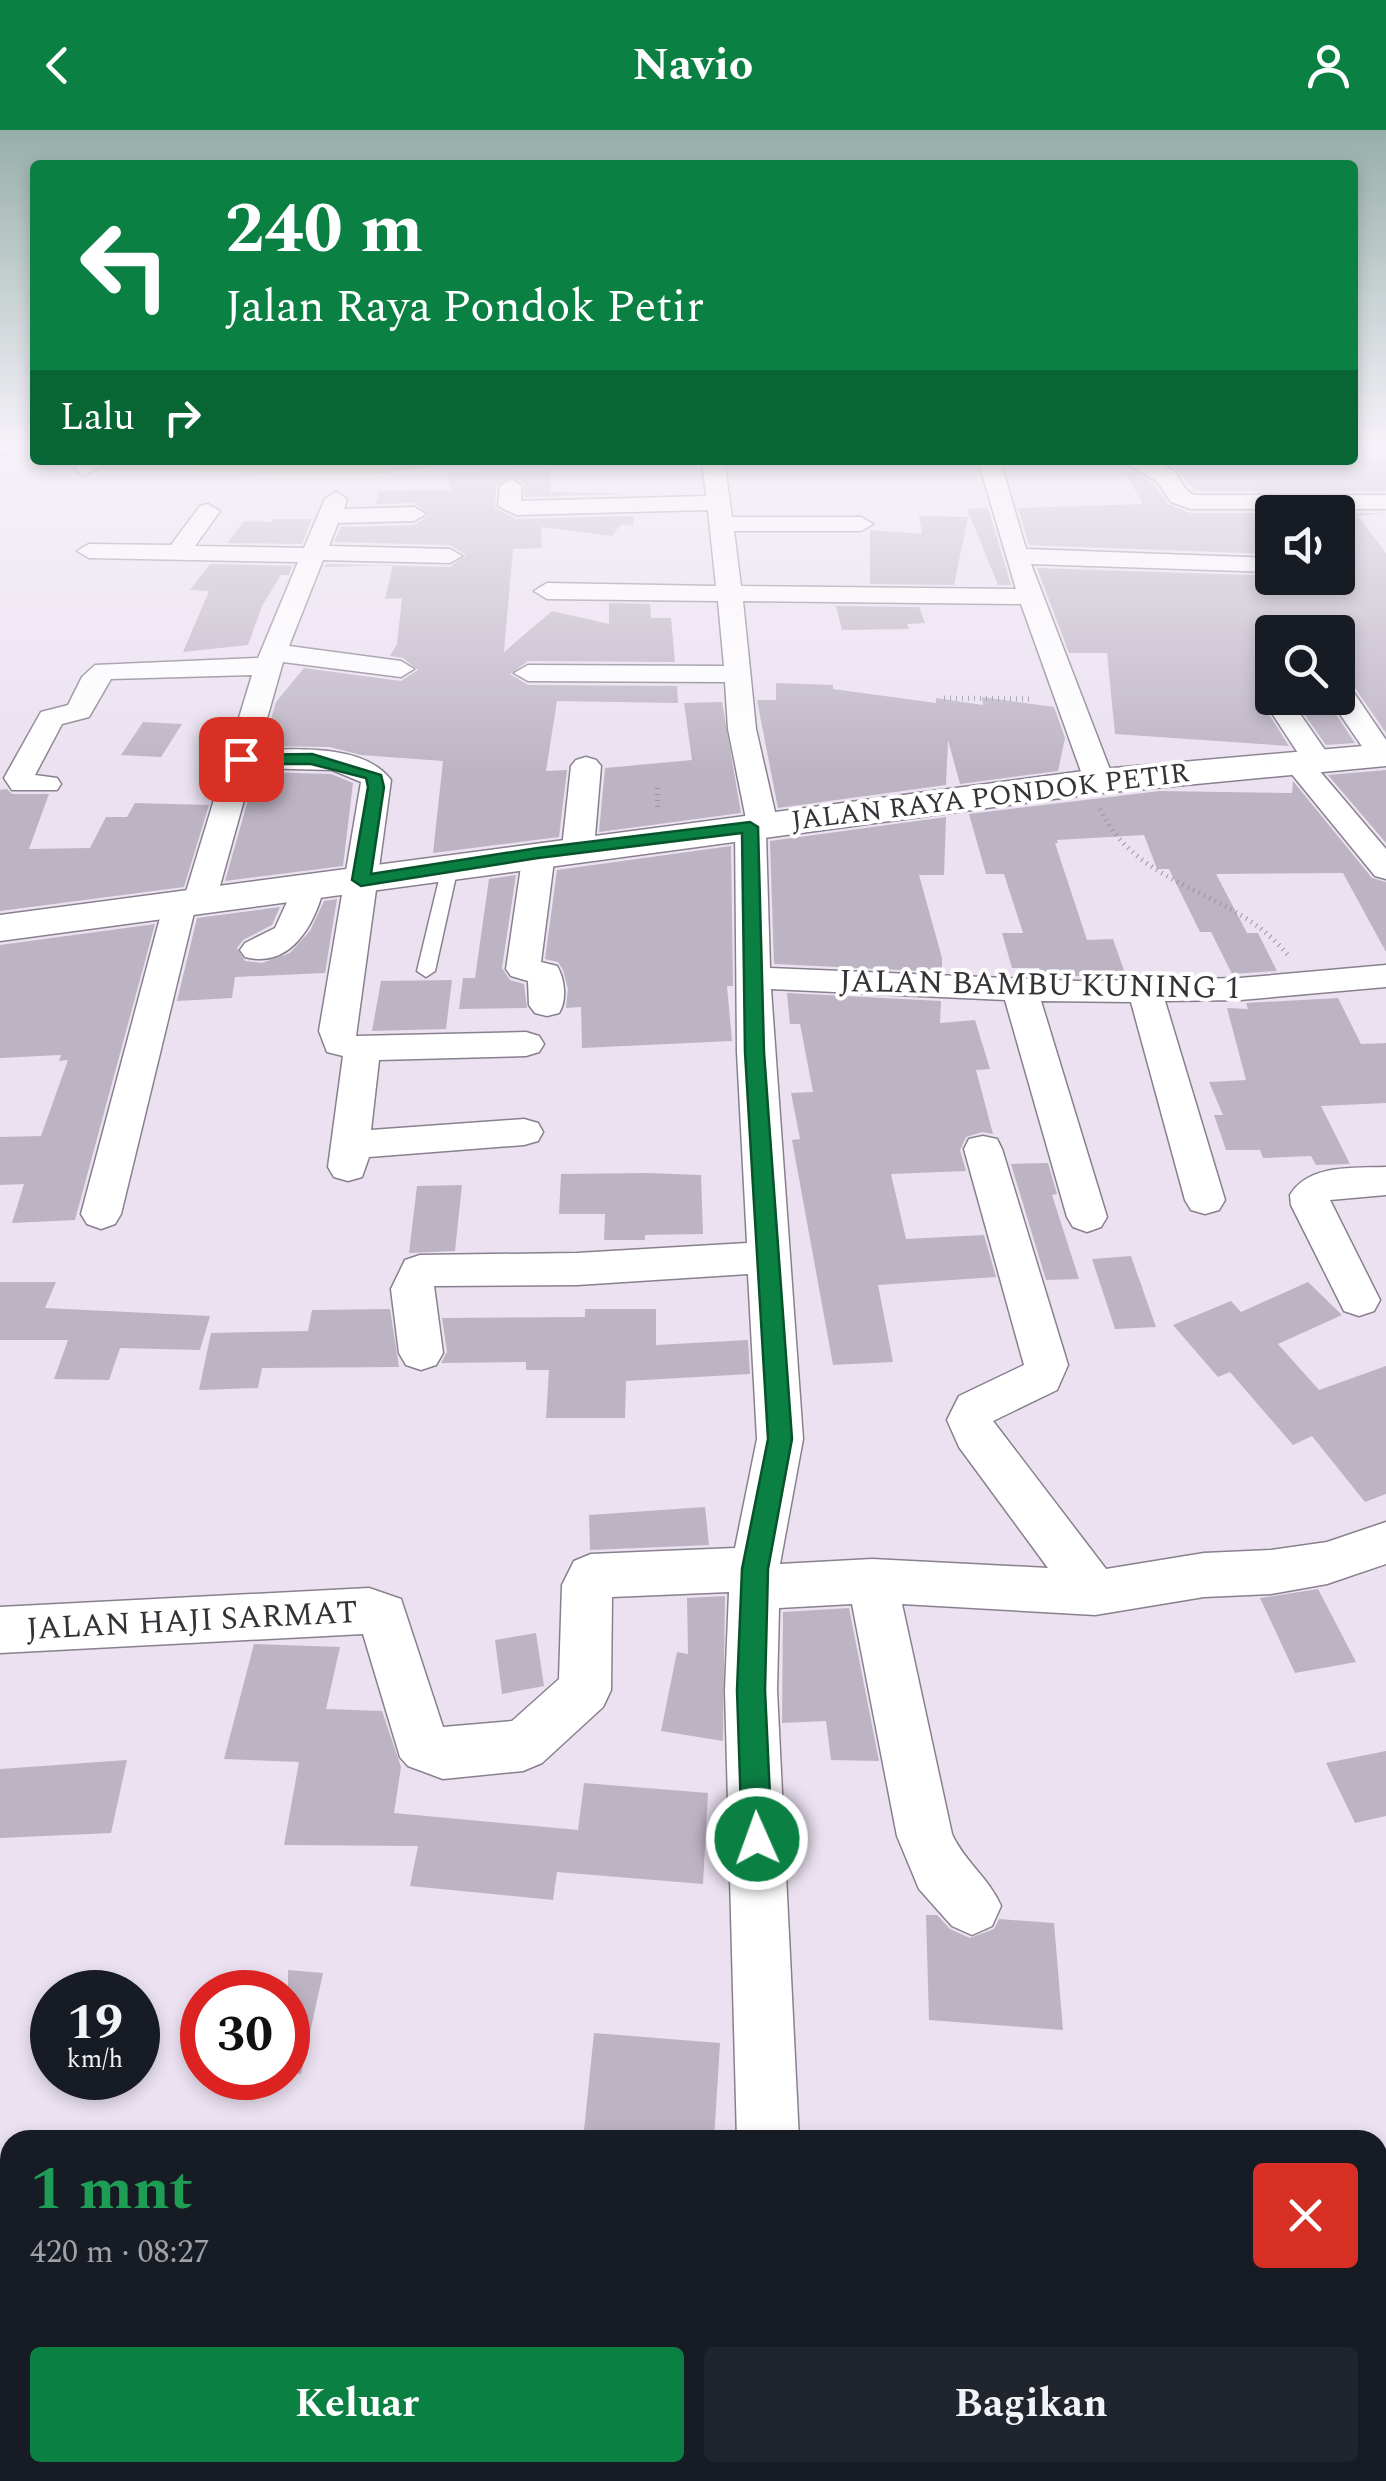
<!DOCTYPE html>
<html lang="id">
<meta charset="utf-8">
<style>
:root{--surface:#171b24;--page:#20242c;--text:#f1f3f6;--muted:#9ea1a6;--accent:#0b8043}
body{margin:0;font-family:Spectral,serif;background:var(--page);color:var(--text);height:100vh;display:flex;flex-direction:column;font-size:38px;white-space:nowrap}
*{box-sizing:border-box;margin:0}
p{font-size:32px;color:var(--muted)}
.icon{flex:none;width:55px;height:55px;fill:none;stroke:currentColor;stroke-width:2;stroke-linecap:round;stroke-linejoin:round}
.map{position:relative;flex:1;overflow:hidden}
.drawer{position:absolute;left:0px;top:2000px;width:1388px;height:352px;display:flex;flex-direction:column;background:var(--surface);border-radius:30px 30px 0 0;box-shadow:0 5px 15px #0003}
.drawer>*{flex:none}
.hud{position:absolute;left:30px;top:30px;width:1328px;height:305px;border-radius:10px;box-shadow:0 5px 15px #0003;background:#0b8043;color:#fff;overflow:hidden}
.fabs{position:absolute;left:1255px;top:365px;display:grid;gap:20px}
.fabs a{display:grid;place-items:center;width:100px;height:100px;border-radius:10px;background:var(--surface);box-shadow:0 5px 15px #0003;font-size:50px}
.speed{position:absolute;left:30px;top:1840px;display:flex;gap:20px;font-size:50px;font-weight:700;text-align:center}
.speed>*{display:grid;place-content:center;width:130px;height:130px;border-radius:50%;background:var(--surface);box-shadow:0 5px 15px #0003;line-height:1}
.speed small{font-size:25px;font-weight:400}
.speed .limit{border:15px solid #d22;background:#fff;color:#111}
.pin{position:absolute;display:grid;place-items:center;width:85px;height:85px;color:#fff;margin:-42px;border-radius:20px;box-shadow:0 5px 15px #0006}
.me{position:absolute;width:110px;margin:-55px;rotate:358deg;stroke-linejoin:round;filter:drop-shadow(0 0 8px #0008)}
.turn{display:flex;align-items:center;gap:35px;height:210px;padding:0 30px;font-size:45px}
.turn .icon{width:130px;height:130px;stroke-width:2.5}
.turn b{display:block;font-size:70px;line-height:85px}
.then{display:flex;align-items:center;height:95px;padding:0 30px;background:#0003;gap:20px;font-size:38px}
.round{display:grid;place-items:center;flex:none;width:105px;height:105px;border-radius:10px;background:var(--page)}
.head{display:flex;align-items:center;justify-content:space-between;height:170px;padding:0 30px}
h1{font-size:60px;font-weight:700;line-height:75px;color:#1e9e55}
.primary-button{display:flex;gap:20px;margin-top:auto;padding:20px 30px}
.primary-button a{flex:1;height:115px;border-radius:10px;background:var(--accent);color:#fff;font-size:40px;font-weight:700;line-height:115px;text-align:center}
.primary-button a+a{background:var(--page);color:var(--text)}
header{display:flex;justify-content:space-between;align-items:center;height:130px;padding:0 30px;background:var(--accent);color:#fff;font-size:45px;font-weight:700}
.map>svg:first-child{display:block}
</style>
<header><svg class="icon" aria-label="back" viewBox="0 0 24 24"><path d="M15 5l-7 7 7 7"/></svg>Navio<svg class="icon" aria-label="person" viewBox="0 0 24 24"><circle cx="12" cy="8" r="4"/><path d="M4 21q1-7 8-7t8 7"/></svg></header>
<div class="map">
<svg width="1386" height="2351" viewBox="0 0 1386 2351">
<rect width="100%" height="100%" fill="#ebe1f1"/>
<path fill="#c4b576" d="M83,330H482L383,343L85,341Z"/>
<path fill="#bdb4c3" d="M1160,330H1386V361H1195L1176,338Z
M550,340L551,362L634,364L525,367L524,353L509,346L496,356L495,378L516,389L634,386L633,396L621,394L612,406L541,397L542,418L513,419L504,522L552,481L609,494V473L650,474L651,488H671L675,532L528,531L510,544L528,555L677,556L678,573L557,571L546,641L567,640L559,707L433,723L443,631L361,625L330,617L263,616L276,572L304,538L401,551L418,540L403,528L390,526L397,514L402,468L385,469L393,435L324,437L326,434L450,437L466,425L450,415L334,412L341,397L414,395L430,385L414,373L376,374L379,361L451,360L448,343Z
M1125,343H1134L1154,354L1168,374L1190,383H1272V424L1029,415L1018,378L1143,374Z
M988,378L1011,455H998L967,379Z
M1338,383H1386L1358,386L1386,423V603L1351,552L1338,549V502H1272V557L1258,567L1289,616L1115,604L1107,523H1069L1037,438L1338,448Z
M919,386L968,387L954,455L870,454V400L922,404Z
M273,389H312L302,414L227,413L244,391L271,392Z
M210,434L292,436L289,445H281L262,476L248,515L183,522L209,461L190,460Z
M836,476L919,477L925,493L907,494L909,499L842,500Z
M776,553L833,555V559L936,573V568L983,575L982,567L1054,577L1065,608L1058,641L960,654L948,610L946,655L778,678L757,570H776Z
M1293,568H1325L1355,613L1326,615Z
M722,572L741,683L599,702L605,638L692,630L684,573Z
M143,592L182,594L161,627L121,625Z
M1386,640V713L1328,645Z
M256,642L331,644L353,653L343,736L225,751Z
M1293,651L1372,748L1386,752V822L1343,743L1216,744L1247,803H1258L1277,841L1232,844L1211,802H1200L1169,739H1157L1144,705L1057,710L1058,713H1055L1087,810L1113,809L1126,846H1041L1039,838H1012L1002,803H1023L1004,744H986L969,684L1160,661L1292,663Z
M7,659L12,664H49L29,719L90,718L106,687H127L135,673L209,675L184,757L0,781V660Z
M946,687L944,745H919L942,828V842L774,834L770,711Z
M731,716L733,856H727L732,911L582,918L581,877L566,878L568,859L563,840L558,832L545,829L557,740Z
M516,745L502,838L510,850L524,854L527,878L459,879L463,848H475L489,749Z
M337,769L325,843L235,847L232,868L177,871L197,788L280,777L272,795L243,810L237,818L245,831L262,833L290,823L310,801L324,771Z
M155,794L75,1090L12,1093L24,1054L0,1055V1007L41,1006L68,930L59,931L61,925L0,928V815Z
M452,850L446,899L372,901L381,851Z
M787,863L941,871L940,893L975,890L990,939L976,940L993,1004L982,1002L966,1007L960,1020L966,1041L891,1044L906,1109L984,1105L996,1147L878,1155L893,1232L833,1235L792,1010L800,1009L791,963L813,962L800,894H790Z
M1338,868L1361,914L1386,913V973L1321,976L1350,1034L1316,1035L1311,1026L1263,1028L1260,1020H1226L1214,985H1223L1209,952L1246,950L1227,878L1248,879L1246,873Z
M1048,1033L1057,1064L1052,1065L1079,1149L1046,1150L1011,1034Z
M646,1043L701,1045L703,1104L645,1105V1110H604L605,1084H559L561,1044Z
M462,1055L455,1121L409,1123L417,1056Z
M1131,1126L1156,1197L1115,1199L1092,1129Z
M0,1152H56L45,1178L210,1186L200,1220L120,1218L109,1250L54,1249L68,1210H0Z
M1308,1152L1342,1185L1278,1214L1319,1260L1386,1236V1364L1365,1372L1312,1306L1293,1315L1230,1242L1218,1247L1173,1195L1231,1171L1241,1182Z
M390,1179L399,1237L262,1238L258,1258L199,1260L211,1203L308,1201L312,1180Z
M585,1179H656V1215L748,1210L750,1244L626,1251L625,1288H546L549,1240H526V1232L441,1233L447,1222L442,1188L585,1187Z
M705,1377L709,1415L590,1420L589,1385Z
M1318,1459L1356,1532L1295,1543L1260,1468Z
M725,1466L723,1611L661,1601L677,1522L688,1524L687,1468Z
M849,1478L879,1631L831,1630L826,1591L782,1593L783,1482Z
M536,1503L544,1556L502,1564L495,1510Z
M254,1514L340,1517L326,1579L382,1581L401,1637L394,1683L578,1700L584,1653L708,1663L703,1754L557,1742L553,1770L410,1756L418,1716L284,1715L299,1632L224,1629Z
M1386,1621V1686L1355,1693L1326,1633Z
M127,1630L111,1703L0,1708V1639Z
M926,1785H937L950,1799L970,1808L994,1799L999,1789L1054,1793L1063,1900L929,1890Z
M288,1840L323,1843L301,1944L288,1943Z
M594,1903L720,1913L714,2010H583Z"/>
<g fill="none" stroke-linecap="round" stroke-linejoin="round">
<g stroke="#89808f" stroke-width="3">
<path id="lane" d="M450,732L458,737L435,841L426,847L417,841L442,737Z"/>
</g>
<g stroke="#89808f" stroke-width="3">
<path id="street" d="M0,313H35V318L0,324Z
M83,330H108L85,346L74,339Z
M702,330H724L732,387H861L873,394L861,401H734L741,456L1016,459L978,330H1000L1026,419L1272,428V442L1031,434L1114,650L1109,656H1089L1084,650L1021,474L743,471L756,599L778,695L766,704L770,838L1077,851L1240,848L1386,835V857L1240,870L1165,871L1225,1070L1219,1080L1205,1084L1191,1080L1185,1070L1131,872L1041,871L1107,1087L1101,1097L1087,1102L1073,1097L1067,1087L1005,870L771,859L803,1309L780,1434L872,1429L1048,1438L959,1317L947,1290L959,1266L1024,1235L964,1019L969,1009L983,1006L997,1009L1002,1019L1068,1235L1057,1260L993,1291L1106,1439L1204,1423L1271,1420L1327,1412L1386,1392V1434L1327,1454L1271,1464L1204,1467L1095,1485L902,1474L952,1704C964,1731 989,1748 1001,1776L992,1796L972,1805L952,1796L919,1759L897,1706L852,1474L779,1478L777,1560L799,2010H737L725,1560L729,1462L612,1467L611,1560L603,1577L542,1633L523,1641L443,1649L408,1636L400,1627L363,1504L0,1523V1477L369,1458L401,1469L443,1597L512,1591L559,1549L562,1455L574,1431L591,1424L735,1418L757,1309L748,1144L577,1155L434,1156L443,1223L436,1235L421,1240L406,1235L399,1223L391,1159L405,1130L420,1125L577,1123L747,1113L737,922L735,697L746,689L728,599L725,552L528,551L514,543L528,535L724,536L718,471L547,469L534,461L547,453L716,456L708,380L516,385L498,376L500,356L511,349L522,356L521,371L706,366Z
M1118,330C1136,330 1158,329 1173,341C1182,349 1182,360 1194,365H1386V379H1191L1171,372L1157,351Z
M336,362L347,369L344,379L414,377L426,384L414,391L338,393L329,416L450,419L462,426L450,433L323,430L289,516L401,531L414,539L401,547L283,532L258,620C298,619 364,614 391,650L356,906L526,902L539,906L544,914L539,922L526,926L379,930L371,1000L524,989L538,993L543,1002L538,1011L524,1015L369,1027L362,1047L348,1051L334,1047L328,1037L343,926L327,922L319,901L361,652L332,640L253,638L216,770L212,777L195,779L121,1084L115,1094L101,1099L87,1094L81,1084L164,773L168,766L185,765L252,545L111,549L89,587L62,594L35,645L57,648L61,654L57,660H12L4,648L41,582L68,575L82,547L95,535L258,528L298,432L89,428L77,421L89,414L171,415L200,376L208,374L220,381L195,416L304,418L325,369Z
M1338,552L1348,554L1386,610V633L1372,631L1329,568H1338Z
M1272,561V568H1289L1332,630L1318,639L1386,719V749L1375,746L1281,631L1286,625L1298,623L1262,568Z
M586,627L596,630L601,636L594,718L589,725H567L562,718L571,636L576,630Z
M539,714L550,716L555,723L541,832L557,836C565,849 567,871 559,883L547,886L535,883L529,875L528,851L511,846L506,839L523,723L528,716Z
M308,747L319,750L324,757C315,794 291,839 245,827L240,820L245,813L275,798L297,750Z
M1386,1037V1065L1330,1070L1380,1170L1374,1181L1359,1186L1344,1181L1291,1075L1290,1065C1308,1034 1354,1038 1386,1037Z
M726,2342H797V2351H725Z"/>
</g>
<g stroke="#89808f" stroke-width="3">
<path id="secondary" d="M1386,614V636L1091,664L0,811V785L1091,640Z"/>
</g>
<path stroke="#99939e" stroke-width="5" stroke-dasharray="1 5" stroke-linecap="butt" d="M944,568L1034,569
M657,658L658,681
M1100,679C1140,762 1237,758 1290,828"/>
<use href="#lane" fill="#fff" fill-rule="evenodd"/>
<use href="#street" fill="#fff" fill-rule="evenodd"/>
<use href="#secondary" fill="#fff" fill-rule="evenodd"/>
</g>
<linearGradient id="sky" x2="0" y2="1"><stop stop-color="#96aeaa"/><stop offset="0.49" stop-color="#f6f2f9"/><stop offset="1" stop-color="#f6f2f9" stop-opacity="0"/></linearGradient>
<rect width="1386" height="642" fill="url(#sky)"/>
<path fill="#0b8043" stroke="#07532c" stroke-width="2.5" d="M312,624L381,645L384,657L371,744L538,718L750,692L758,697L764,922L792,1309L768,1439L765,1560L772,1709L767,1719L757,1724L746,1719L742,1709L737,1560L742,1439L768,1309L745,922L742,703L538,728L361,756L352,750L368,657L366,648L311,634H241L233,629L241,625Z"/>
<g text-anchor="middle" dominant-baseline="central" stroke-width="8" stroke-linejoin="round" paint-order="stroke">
<g font-size="28" fill="#353238" stroke="#fff">
<text transform="translate(990 667) rotate(-7)">JALAN RAYA PONDOK PETIR</text>
</g>
<g font-size="32" fill="#353238" stroke="#fff">
<text transform="translate(1040 855) rotate(1)">JALAN BAMBU KUNING 1</text>
<text transform="translate(192 1491) rotate(-3)">JALAN HAJI SARMAT</text>
</g>
</g>
</svg>
<div class="fabs">
<a><svg class="icon" aria-label="sound" viewBox="0 0 24 24"><path d="M4 9h4l5-4v14l-5-4H4zM17 9q2 3 0 6"/></svg></a>
<a><svg class="icon" aria-label="search" viewBox="0 0 24 24"><circle cx="10" cy="10" r="6"/><path d="M15 15l6 6"/></svg></a>
</div>
<div class="speed"><div>19<small>km/h</small></div><div class="limit">30</div></div>
<div class="pin" style="left:241px;top:629px;background:#d93025"><svg class="icon" aria-label="arrive" viewBox="0 0 24 24"><path d="M6 21V4h12l-3 4 3 4H6"/></svg></div>
<svg class="me" style="left:757px;top:1709px" viewBox="-20 -20 40 40"><circle r="17" fill="#0b8043" stroke="#fff" stroke-width="3"/><path d="M0-11L8 9 0 5-8 9z" fill="#fff"/></svg>
<div class="hud">
<div class="turn"><svg class="icon" aria-label="left" viewBox="0 0 24 24"><path d="M17 20v-9H6M10 6l-5 5 5 5"/></svg><div><b>240 m</b>Jalan Raya Pondok Petir</div></div>
<div class="then">Lalu<svg class="icon" aria-label="right" viewBox="0 0 24 24"><path d="M7 20v-9h11M14 6l5 5-5 5"/></svg></div>
</div>
<section class="drawer">
<div class="head"><div><h1>1 mnt</h1><p>420 m · 08:27</p></div><a class="round" style="background:#d93025;color:#fff"><svg class="icon" aria-label="close" viewBox="0 0 24 24"><path d="M6 6l12 12M18 6L6 18"/></svg></a></div>
<div class="primary-button"><a>Keluar</a><a>Bagikan</a></div>
</section>
</div>
